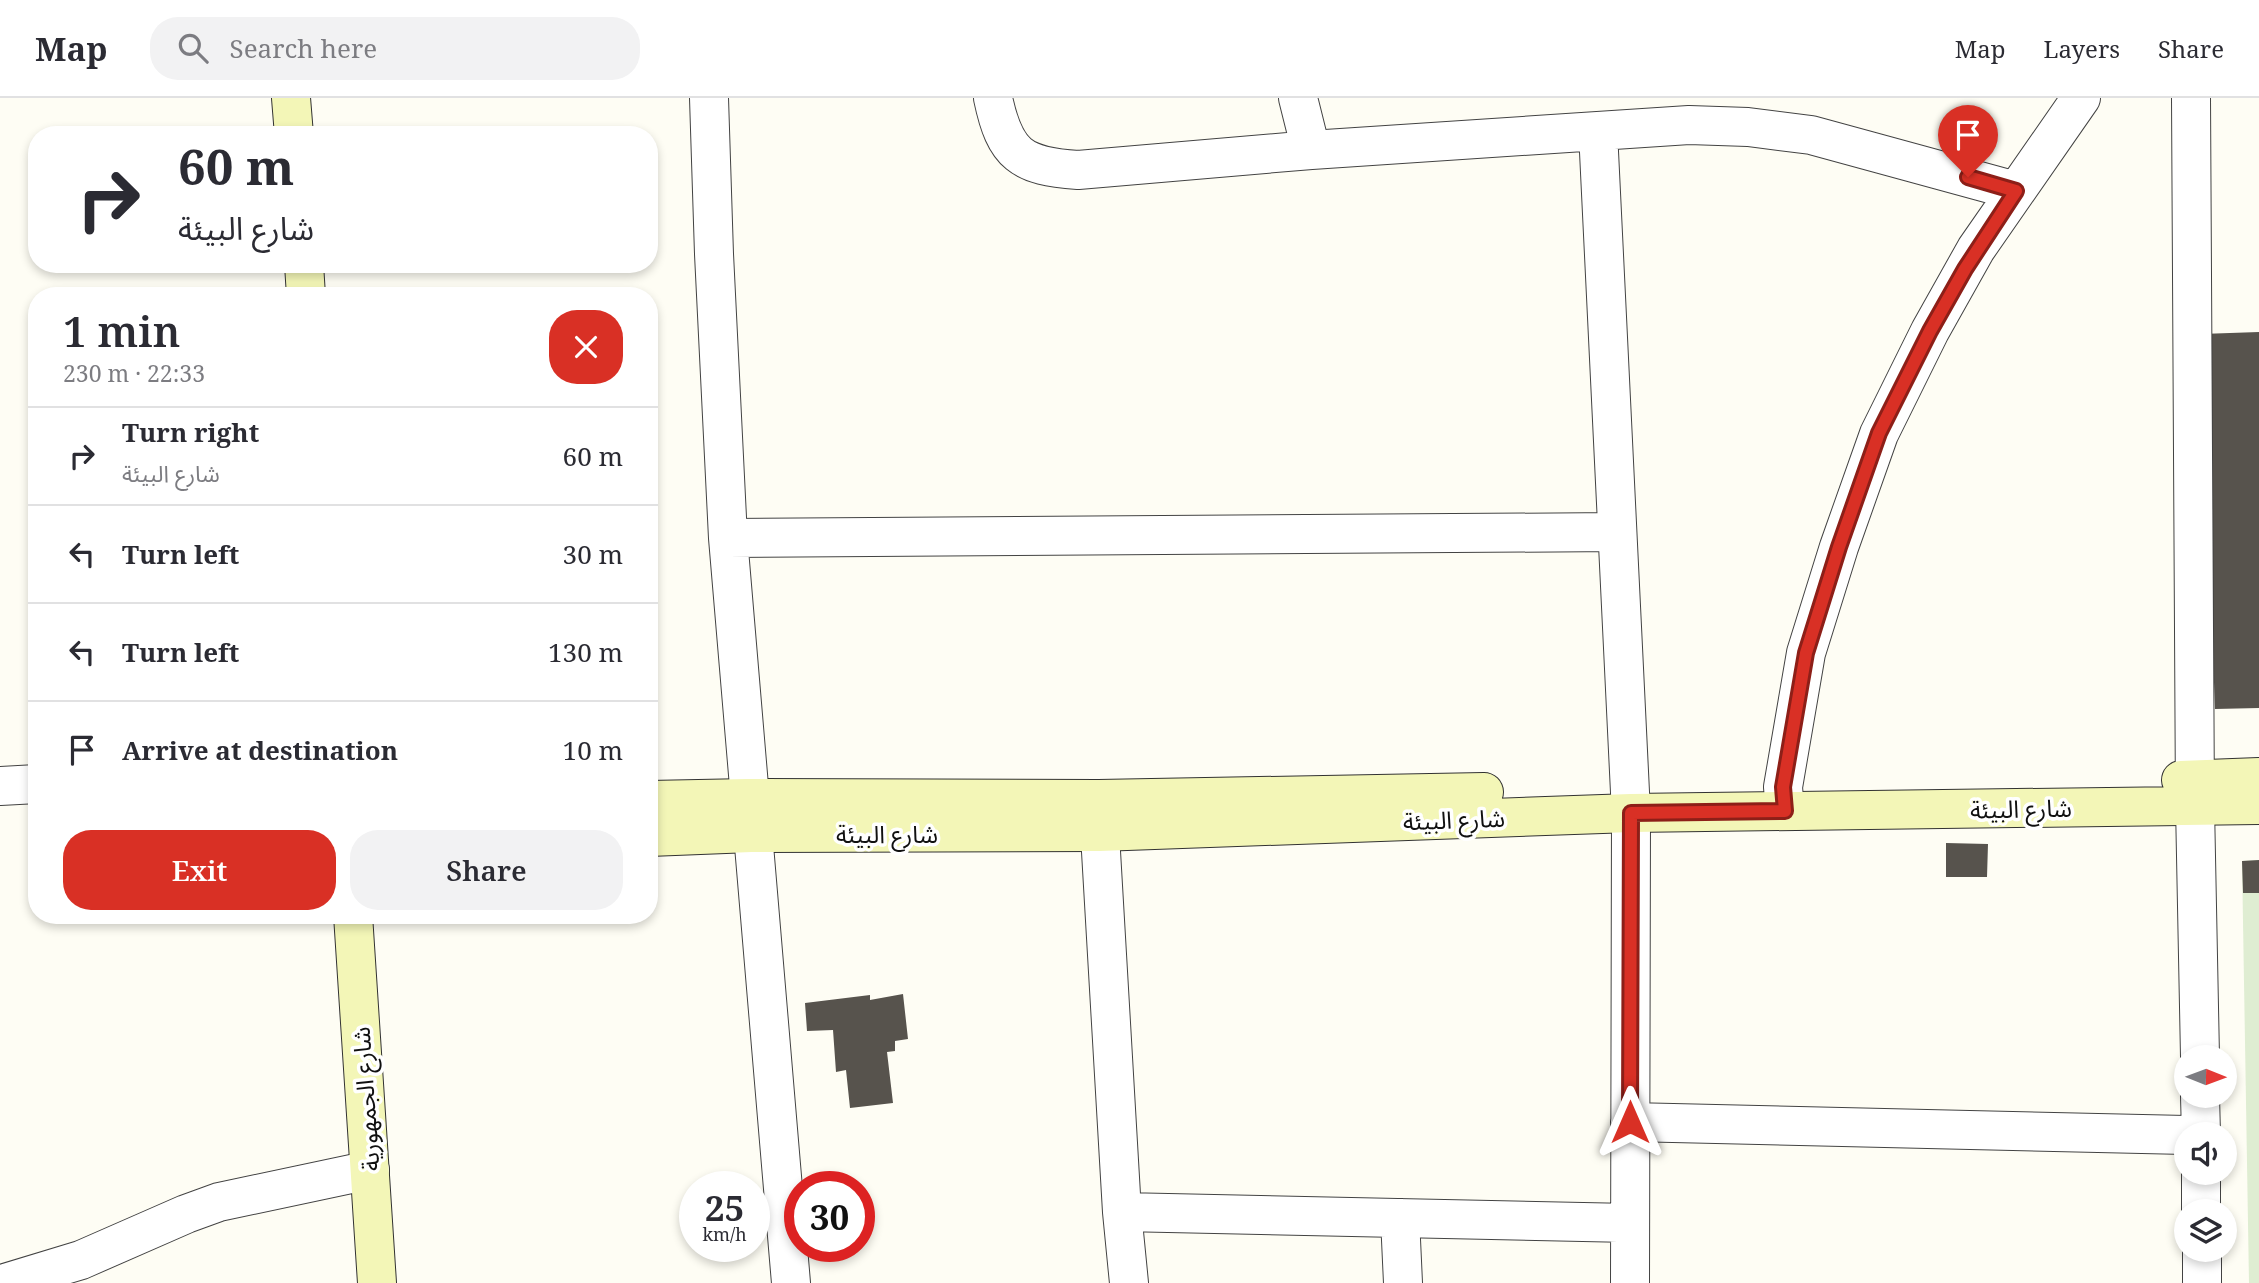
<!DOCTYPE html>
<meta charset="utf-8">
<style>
:root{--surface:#fff;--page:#f2f2f3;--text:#2b2b33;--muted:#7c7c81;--line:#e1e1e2;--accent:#d93025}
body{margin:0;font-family:"Noto Serif","Noto Sans Arabic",serif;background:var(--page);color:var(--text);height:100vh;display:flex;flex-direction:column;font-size:26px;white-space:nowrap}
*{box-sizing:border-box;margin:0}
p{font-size:23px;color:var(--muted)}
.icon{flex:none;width:38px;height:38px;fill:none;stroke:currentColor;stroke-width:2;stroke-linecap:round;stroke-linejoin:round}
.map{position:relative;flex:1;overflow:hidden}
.sheet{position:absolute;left:28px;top:189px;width:630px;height:637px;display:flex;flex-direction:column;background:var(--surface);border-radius:28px;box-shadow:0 4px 10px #0003}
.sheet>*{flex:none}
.hud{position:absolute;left:28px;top:28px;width:630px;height:147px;border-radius:28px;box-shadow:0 4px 10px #0003;background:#fff;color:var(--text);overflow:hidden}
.needle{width:46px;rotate:91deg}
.buttons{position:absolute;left:2174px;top:947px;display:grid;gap:14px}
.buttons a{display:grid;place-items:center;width:63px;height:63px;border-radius:50%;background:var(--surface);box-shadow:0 4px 10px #0003;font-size:35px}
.speed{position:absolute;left:679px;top:1073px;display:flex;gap:14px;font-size:35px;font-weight:700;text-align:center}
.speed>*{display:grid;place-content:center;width:91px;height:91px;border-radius:50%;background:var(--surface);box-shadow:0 4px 10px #0003;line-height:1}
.speed small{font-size:18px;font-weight:400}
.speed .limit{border:10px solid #d22;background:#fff;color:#111}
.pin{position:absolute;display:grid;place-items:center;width:60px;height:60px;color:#fff;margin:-72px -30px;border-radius:50% 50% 50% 0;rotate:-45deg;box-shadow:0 0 7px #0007}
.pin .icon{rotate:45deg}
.me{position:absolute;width:77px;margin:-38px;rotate:0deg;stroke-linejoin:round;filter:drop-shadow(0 0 5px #0008)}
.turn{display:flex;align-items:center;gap:24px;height:147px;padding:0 35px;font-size:32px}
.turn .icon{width:91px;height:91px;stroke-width:2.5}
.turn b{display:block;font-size:49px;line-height:60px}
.round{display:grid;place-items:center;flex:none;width:74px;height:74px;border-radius:28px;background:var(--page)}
.head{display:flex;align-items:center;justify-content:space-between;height:119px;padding:0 35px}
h1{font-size:42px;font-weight:600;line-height:52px}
.action{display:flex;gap:14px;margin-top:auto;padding:14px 35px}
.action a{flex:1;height:80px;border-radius:28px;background:var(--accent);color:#fff;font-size:28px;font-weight:600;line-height:80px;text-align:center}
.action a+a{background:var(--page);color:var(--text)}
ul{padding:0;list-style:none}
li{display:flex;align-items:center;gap:21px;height:98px;padding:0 35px;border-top:2px solid var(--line)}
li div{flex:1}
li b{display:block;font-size:26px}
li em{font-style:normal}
header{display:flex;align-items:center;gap:42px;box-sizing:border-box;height:98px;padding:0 35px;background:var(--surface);border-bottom:2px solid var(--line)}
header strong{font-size:33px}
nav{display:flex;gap:38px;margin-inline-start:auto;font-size:24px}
.search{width:490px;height:63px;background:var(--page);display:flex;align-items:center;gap:18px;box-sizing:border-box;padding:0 24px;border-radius:28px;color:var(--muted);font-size:26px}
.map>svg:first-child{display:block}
</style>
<header>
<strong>Map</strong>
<div class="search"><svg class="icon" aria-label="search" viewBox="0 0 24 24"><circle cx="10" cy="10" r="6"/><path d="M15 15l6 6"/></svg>Search here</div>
<nav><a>Map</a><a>Layers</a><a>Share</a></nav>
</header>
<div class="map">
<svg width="2259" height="1185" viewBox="0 0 2259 1185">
<rect width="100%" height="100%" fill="#fefdf4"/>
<path fill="#dfedd2" d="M2259,762V1185H2249L2242,763Z"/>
<path fill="#57534d" d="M2259,234V610L2215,611L2201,236Z
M1946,745L1988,746L1987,779H1946Z
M2259,762V795H2243L2242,763Z
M903,896L908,941L895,943V953L887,954L893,1005L850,1010L846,972L836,974L833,932L807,933L805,905L870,897V902Z"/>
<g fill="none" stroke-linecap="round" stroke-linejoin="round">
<g stroke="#434343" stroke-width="40">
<path id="street" d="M709,0L714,156L728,440L791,1185
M993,0C1005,57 1021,68 1078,72L1311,52L1689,27L1748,29L1811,37L2016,93
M1298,0L1311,52
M2191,0L2195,708L2200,959
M1598,33L1631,715L1630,1185
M728,440L1617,434
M0,688L37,686
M1098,702L1122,1114L1129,1185
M1785,713L1783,689L1806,555L1839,449L1879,336L1930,233L1976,151L2081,0
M2200,998L2201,1036
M1630,1024L2186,1037
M2201,1074V1113
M1122,1114L1630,1125
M1400,1120L1403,1185
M2202,1152V1185
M5,1185L81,1162L186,1116L219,1104L370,1072"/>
</g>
<g stroke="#323232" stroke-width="40">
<path id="secondary" d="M291,0L294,37
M304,166L306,198
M2181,682L2259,679
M649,702L748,700L1098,701L1484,694
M649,739L751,735L1099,734L1631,715L2259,707
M353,817L377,1185"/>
</g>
<use href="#street" stroke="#fff" stroke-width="38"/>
<use href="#secondary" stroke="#f3f6b7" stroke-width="38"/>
</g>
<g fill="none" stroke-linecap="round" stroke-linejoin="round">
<g stroke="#8d1f18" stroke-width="18">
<path id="route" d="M1630,1024L1631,715L1785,713L1783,689L1806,555L1839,449L1879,335L1930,233L1965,171L2016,93L1968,79"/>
</g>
<use href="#route" stroke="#d93025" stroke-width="12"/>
</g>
<g text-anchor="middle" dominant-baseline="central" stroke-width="7" stroke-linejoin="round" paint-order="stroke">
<g font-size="24" fill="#101010" stroke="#fff">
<text transform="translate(2021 710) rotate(-1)">شارع البيئة</text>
<text transform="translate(1454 721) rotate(-2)">شارع البيئة</text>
<text x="887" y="735">شارع البيئة</text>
<text transform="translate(365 1001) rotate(-94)">شارع الجمهورية</text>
</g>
</g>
</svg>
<div class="buttons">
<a><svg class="needle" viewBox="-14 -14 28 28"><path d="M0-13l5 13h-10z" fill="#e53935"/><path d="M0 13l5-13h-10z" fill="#7c7c81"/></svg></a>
<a><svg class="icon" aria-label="sound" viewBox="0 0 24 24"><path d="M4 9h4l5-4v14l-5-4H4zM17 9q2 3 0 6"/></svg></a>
<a><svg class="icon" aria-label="layers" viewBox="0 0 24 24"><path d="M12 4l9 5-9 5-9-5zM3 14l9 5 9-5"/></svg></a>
</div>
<div class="speed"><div>25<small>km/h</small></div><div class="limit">30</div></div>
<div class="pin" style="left:1968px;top:79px;background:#d93025"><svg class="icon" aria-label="arrive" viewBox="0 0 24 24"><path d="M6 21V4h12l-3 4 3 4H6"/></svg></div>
<svg class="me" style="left:1630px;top:1024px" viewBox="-20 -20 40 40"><path d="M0-17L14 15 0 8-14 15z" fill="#d93025" stroke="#fff" stroke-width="4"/></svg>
<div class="hud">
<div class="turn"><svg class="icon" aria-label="right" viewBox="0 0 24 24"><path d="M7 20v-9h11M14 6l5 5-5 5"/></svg><div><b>60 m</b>شارع البيئة</div></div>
</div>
<section class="sheet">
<div class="head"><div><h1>1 min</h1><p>230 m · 22:33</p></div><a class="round" style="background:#d93025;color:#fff"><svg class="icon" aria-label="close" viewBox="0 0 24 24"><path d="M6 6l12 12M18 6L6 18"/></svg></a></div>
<ul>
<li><svg class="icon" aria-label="right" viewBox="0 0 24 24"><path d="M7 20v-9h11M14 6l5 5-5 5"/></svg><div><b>Turn right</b><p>شارع البيئة</p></div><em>60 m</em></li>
<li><svg class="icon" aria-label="left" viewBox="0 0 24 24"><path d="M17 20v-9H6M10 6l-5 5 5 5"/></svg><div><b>Turn left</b></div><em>30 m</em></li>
<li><svg class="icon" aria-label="left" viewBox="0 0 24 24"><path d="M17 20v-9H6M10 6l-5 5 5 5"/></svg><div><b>Turn left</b></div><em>130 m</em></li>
<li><svg class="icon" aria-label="arrive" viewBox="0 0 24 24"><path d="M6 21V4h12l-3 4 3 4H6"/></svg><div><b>Arrive at destination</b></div><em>10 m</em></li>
</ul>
<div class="action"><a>Exit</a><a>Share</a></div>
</section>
</div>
